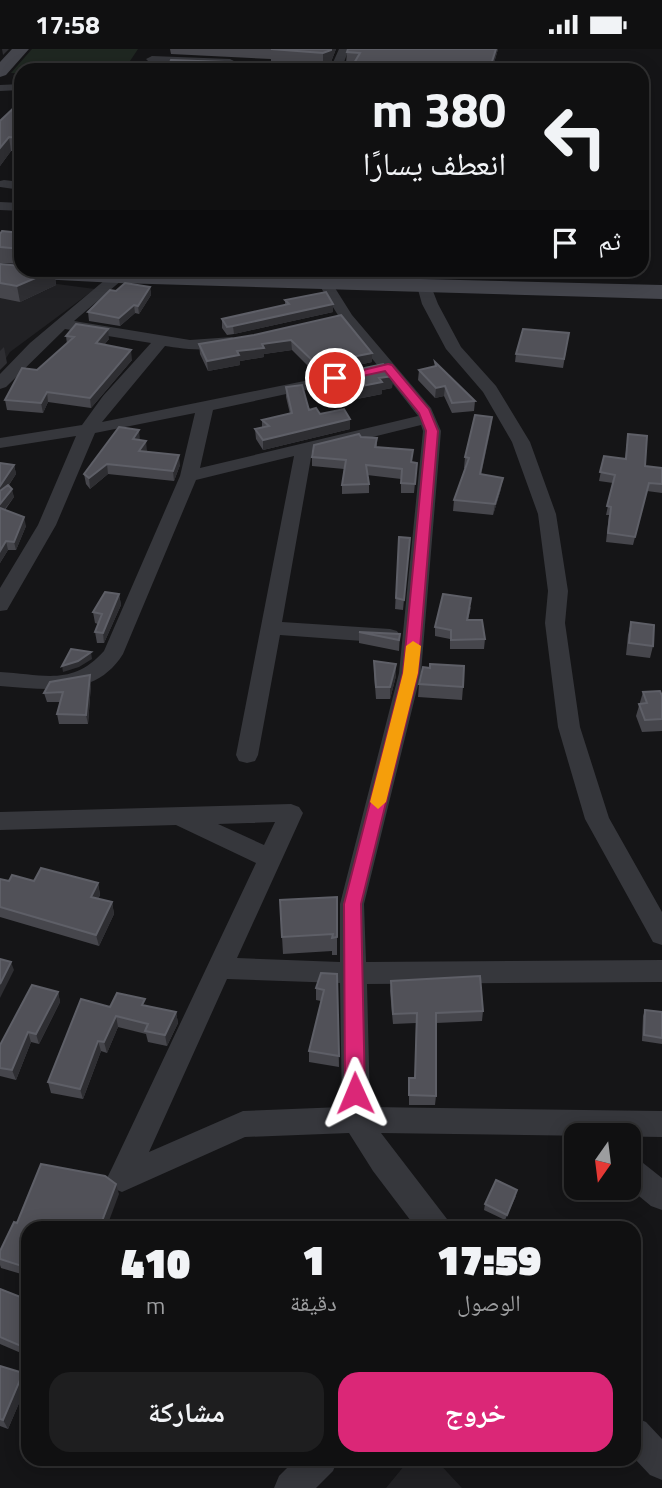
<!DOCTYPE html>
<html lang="ar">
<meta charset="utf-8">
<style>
:root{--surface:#101011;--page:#1e1e1f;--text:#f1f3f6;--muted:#9c9d9f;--line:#303031;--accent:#db2777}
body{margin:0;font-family:"Titillium Web","Noto Naskh Arabic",sans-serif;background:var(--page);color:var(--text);direction:rtl;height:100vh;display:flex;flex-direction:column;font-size:26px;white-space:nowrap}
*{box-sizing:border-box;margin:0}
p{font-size:23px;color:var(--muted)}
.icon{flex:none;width:38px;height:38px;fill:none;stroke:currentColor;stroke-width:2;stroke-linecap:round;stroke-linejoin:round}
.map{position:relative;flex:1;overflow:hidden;direction:ltr}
.drawer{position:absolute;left:21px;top:1172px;width:620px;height:245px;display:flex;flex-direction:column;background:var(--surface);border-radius:21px;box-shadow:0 4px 18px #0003,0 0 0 2px var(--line);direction:rtl}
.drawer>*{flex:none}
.guide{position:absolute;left:14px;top:14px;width:635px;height:214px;border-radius:21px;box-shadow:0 4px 18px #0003,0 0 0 2px var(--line);direction:rtl;background:#101011;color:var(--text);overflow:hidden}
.needle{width:46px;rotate:194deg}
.controls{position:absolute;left:564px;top:1074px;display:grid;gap:14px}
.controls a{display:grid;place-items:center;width:77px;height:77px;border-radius:14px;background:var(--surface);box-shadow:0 4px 18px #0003,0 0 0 2px var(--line);font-size:35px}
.pin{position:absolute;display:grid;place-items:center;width:60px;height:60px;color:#fff;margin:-30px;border:4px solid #fff;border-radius:50%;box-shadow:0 2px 7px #0007}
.me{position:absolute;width:77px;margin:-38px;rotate:359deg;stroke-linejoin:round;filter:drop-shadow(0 0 5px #0008)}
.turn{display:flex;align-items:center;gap:24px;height:147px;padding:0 28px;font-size:32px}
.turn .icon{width:91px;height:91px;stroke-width:2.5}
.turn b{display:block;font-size:49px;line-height:60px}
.then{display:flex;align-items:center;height:66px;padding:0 28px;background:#0003;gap:14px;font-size:26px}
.eta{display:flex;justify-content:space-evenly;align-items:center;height:119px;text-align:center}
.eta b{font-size:42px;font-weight:800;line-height:49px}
.action{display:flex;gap:14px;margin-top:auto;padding:14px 28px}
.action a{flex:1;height:80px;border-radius:21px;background:var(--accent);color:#fff;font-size:28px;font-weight:800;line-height:80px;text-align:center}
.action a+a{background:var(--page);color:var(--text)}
.status{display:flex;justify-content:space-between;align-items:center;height:49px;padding:0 35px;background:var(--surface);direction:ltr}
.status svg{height:19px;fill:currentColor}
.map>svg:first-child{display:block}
</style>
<div class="status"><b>17:58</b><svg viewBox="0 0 49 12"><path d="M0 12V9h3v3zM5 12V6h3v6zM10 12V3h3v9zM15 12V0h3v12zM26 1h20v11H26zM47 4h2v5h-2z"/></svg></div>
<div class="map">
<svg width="662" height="1439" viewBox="0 0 662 1439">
<rect width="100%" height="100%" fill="#151517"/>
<path fill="#212124" d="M0,230L34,232L95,240L10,303L0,319Z
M409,1411H436L462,1439H386Z"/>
<path fill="#1f2721" d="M32,0H138L124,21H21V24H11Z"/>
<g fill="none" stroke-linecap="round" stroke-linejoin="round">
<path fill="#36373c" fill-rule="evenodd" d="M339,0H349L341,21C319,21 260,27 244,16L250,13L331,18Z
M152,7L230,10L236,13L230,16L148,12L146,10Z
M21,35V41L0,42V36Z
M4,131L21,133V141L0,138V132Z
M0,153L21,154V162L0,161Z
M117,224L124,228L122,231L74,272L190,291L232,288L240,293C227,305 183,300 165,297L102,373L378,317L341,271L318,234L325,230L330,231L352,266L431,359L441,382L421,624L364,855L366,913L662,911V933L367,935L370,1058L662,1062V1088L381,1084L447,1170L451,1180H417L373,1122L349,1084L245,1088L122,1143L112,1139L107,1129L112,1119L256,814L176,776L0,781V763L291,755L299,758L303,764L237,909L340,913V855L399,624L423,382L421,376L312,403L282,573L390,580L397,582L400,587L397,592L390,594L280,586L258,706L255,712L247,714L239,712L236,706L294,407L196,431L123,605C95,650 46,640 0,637V623C43,625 72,638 104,602L180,427L195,364L95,384L56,476L7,561L0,562V539L38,476L76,387L0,399V389L82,376L103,347L151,294L65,280L6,338L0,340V325L30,294L112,225ZM382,321L418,367L200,419L213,361L374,326ZM275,773L264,796L218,775ZM227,930L340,934L342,1058L243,1062L149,1103Z
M424,233L431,237L438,255L461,298L496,337L530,393L556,465L568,542L565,574L580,678L609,769L662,863V896L653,893L585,770L558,678L545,574L548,542L538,465L512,393L483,343L446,300L422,255L417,237Z
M628,1106L638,1110L662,1129V1161L651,1157L628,1138Z
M634,1368L646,1373L662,1390V1431L650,1426L634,1409Z
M296,1410H338L333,1422L316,1439H274L279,1427Z"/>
<path fill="#44454c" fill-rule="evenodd" d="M12,0H29L6,26L0,28V13Z
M0,216L21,217V220L662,236V250L117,234L0,228Z"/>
</g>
<path fill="#46464c" d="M170,0H336L331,13L323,15L271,12V10L171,5Z
M498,0L492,21H350L354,15L346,14L347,3Z
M21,53V102H11L0,117V72Z
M21,184V215L0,214V185Z
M0,215L54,221L56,236L20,253L0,249Z
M150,238L151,246L139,265L135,264L120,277L89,272L88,263L116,242Z
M285,251L333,263L234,285L227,286L222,279V270L285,256Z
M569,284L563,319L515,313L516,305Z
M254,286L372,304V313L316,325L292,301L264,305V308L240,312V316L208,322L200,305L199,295Z
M66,287L109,290L104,296L132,311L91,359L48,353L43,364L7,361L5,351L67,295Z
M435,313L475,352L474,362L452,364L444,347L435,349L418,331L419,321L435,317Z
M346,323L393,327L392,339L382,341V345L357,350L346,335Z
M286,338L309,361L320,365L350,380L263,401L256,390L255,380L262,378V371L290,365L286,348Z
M492,368L481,425L501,440L493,466L453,462L454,451L465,419H464L465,408Z
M628,385L645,417L662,419V444L647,442L633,496L606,493L609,466H606L613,434L599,432L604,407L625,410Z
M361,388L377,389V398L412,413L417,414L414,444H401V430L367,426L369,435V444L342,445V436L344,420L312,417V408Z
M140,391L147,402L180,416L174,432L108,425L90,440L86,435L84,425Z
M0,414L14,416L16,425L9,436L14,448L5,461L26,477L16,501H8L0,514Z
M399,488L410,489L403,561L395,560Z
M119,545L121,556L104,594H97L95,583L98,575L95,574L93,563Z
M471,558L468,571L485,590L484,600H450V590L435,587V578Z
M631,573L653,597L650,609L626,606L628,586Z
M359,583L400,585L399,602L359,594Z
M374,612L396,615V627L390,650H376L374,624Z
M430,619L463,638L462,651L418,648L419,635Z
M90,626L91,635L88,675H59L57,665L61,653H47L44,644Z
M643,643L662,647V682L642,683L636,667Z
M0,830L9,832L98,834L100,846L98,850L112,853L114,865L99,897L0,868Z
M337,848V906H332V902L283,905L280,851Z
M337,925L339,1018L309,1013V1002L321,952L316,951V939Z
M391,932L483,962L482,972L436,974V1047L435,1056H409V1029H415L416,974L393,975L390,942Z
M58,943L60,953L39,995L31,993L16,1031L0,1027V996Z
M146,957L176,963L178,974L167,997L148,993L146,985L118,978L107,1004L101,1002L83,1050L51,1044L48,1033L110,958Z
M645,961L662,963V995L642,992L643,967Z
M119,1145L28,1180V1227L1,1219L0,1216V1202L17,1174Z
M516,1147L505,1171L484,1161L485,1155Z
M0,1240L28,1251V1307L0,1295Z
M0,1317L23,1324L28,1333L8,1380L0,1377Z"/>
<path fill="#2e2e32" d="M2,0H9L3,6Z
M331,0H336L331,13L323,15V4Z
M496,0H498L492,21H490Z
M223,13V18L221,21H217Z
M9,88L11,102L0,117V99Z
M54,221L56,236L20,253L17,237Z
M150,238L151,246L139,265L138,257Z
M333,255V263L234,285L233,277Z
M134,256L135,264L120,277L119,269Z
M108,280L109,290L97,304L96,294Z
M291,291L292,301L264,305V308L240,312V316L208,322L207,312L262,295Z
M4,298L7,314L0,321V302Z
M131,301L132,311L91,359L90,349Z
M372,304V313L316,325V315Z
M393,327L392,339L382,341V345L357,350V338L379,329Z
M445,337L444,347L435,349L436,339Z
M47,343L48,353L43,364L41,354Z
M492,368L491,379L479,436L480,425Z
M350,370V380L263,401V391Z
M139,381L140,391L133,390Z
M146,392L147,402H139Z
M179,406L180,416L174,432L173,422Z
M107,415L108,425L90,440L89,429Z
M14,416L16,425L0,449V437Z
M503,429L501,440L493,466L495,455Z
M12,440L14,448L0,466V455Z
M24,468L26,477L16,501L14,493Z
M6,492L8,501L0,514V502Z
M119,545L121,556L104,594L103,584Z
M91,603L92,610L79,618L63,623L62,617Z
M396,615V627L390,650V638Z
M90,626L91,635L88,675L86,666Z
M98,834L100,846L93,860L91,848Z
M112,853L114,865L99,897L96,886Z
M11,913L14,921L0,949V935Z
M58,943L60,953L39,995L36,985Z
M176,963L178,974L167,997L165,986Z
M116,967L118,978L107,1004L104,993Z
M28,983L31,993L16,1031L12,1021Z
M98,992L101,1002L83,1050L80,1040Z
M116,1135L119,1145L106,1180H99Z
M23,1324L28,1333L8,1380L3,1371Z"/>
<path fill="#515158" stroke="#5e5f67" stroke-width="2" d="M271,0H331V1L323,4Z
M348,0H496L490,19L484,18L482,21H350L360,4L347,3Z
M171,11L223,13L217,21H167Z
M263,19L315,20L314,21H261Z
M20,53H21V89L9,88L0,99V72Z
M2,182L21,184V200L0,198V185Z
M0,215L21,217V220L54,221L17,237L0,234Z
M125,234L150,238L138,257L134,256L119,269L88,263L110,241L116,242Z
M326,243L333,255L233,277L227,278L222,270L289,255L285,251Z
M341,266L372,304L316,315L291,291L262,295L264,299L237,302L239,306L207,312L199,295L254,286Z
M76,275L108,280L96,294L131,301L90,349L47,343L41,354L5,351L22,319L37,321L74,288L66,287Z
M523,280L569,284L564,310L516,305Z
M435,313L475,352L452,354L445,337L436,339L419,321L436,317Z
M383,315L393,327L379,329L382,333L357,338L346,323Z
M302,336L309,361L316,359L320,365L344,360L350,370L263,391L255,380L269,377L262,371L292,364L286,338Z
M475,366L492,368L480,425L503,429L495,455L454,451L469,409L465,408Z
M119,378L139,381L133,390L146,392L139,402L179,406L173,422L107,415L89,429L84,425Z
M359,385L361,388L377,389L375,398L413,401L411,413L417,414L415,435L401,434L402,420L366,416L369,435L342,436L346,411L312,408L314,396Z
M628,385L647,387L645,417L662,419V435L649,434L635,488L608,484L611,458L607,457L615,426L600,423L604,407L626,410Z
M0,414L14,416L0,437Z
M8,436L12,440L0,455V442Z
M0,459L24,468L14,493L6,492L0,502Z
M399,488L410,489L404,551L396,549Z
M105,543L119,545L103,584L95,583L102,565L93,563Z
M443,545L471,549L467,571H482L485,590L451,591V581L435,578Z
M631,573L654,576L653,597L629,594Z
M359,583L400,585L399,591Z
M71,600L91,603L78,612L62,617Z
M374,612L396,615L390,638H376Z
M430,615L464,617L463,638L419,635L423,618L430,619Z
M90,626L86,666L57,665L63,643L44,644L50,633Z
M660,642L662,647V670L645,671L639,655L647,654L643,643Z
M41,819L98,834L91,848L112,853L96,886L0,858V830L9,832L12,826L34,832Z
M337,848V888L332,889L333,885L282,888L280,851Z
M0,910L11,913L0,935Z
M321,924L337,925L339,1007L309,1002L324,941L316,939Z
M480,927L483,962L436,964V1047L409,1046V1029H415L417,964L393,965L391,932Z
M32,936L58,943L36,985L28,983L12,1021L0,1019V996Z
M117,944L145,950L142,956L176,963L165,986L145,982L148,975L116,967L104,993L98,992L80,1040L48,1033L81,950L110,958Z
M645,961L662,963V989L644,986Z
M41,1115L105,1127L116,1135L99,1180H28V1219L0,1210V1202L14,1173L17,1174Z
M496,1131L517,1141L507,1166L485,1155Z
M0,1240L28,1251V1300L0,1288Z
M0,1317L23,1324L3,1371L0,1370Z"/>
<path fill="#db2777" stroke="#8e194d" stroke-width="2" d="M388,315L392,316L429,360L438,382L418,624L361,855L365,1044L362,1050L355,1053L348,1050L345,1044L344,855L403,624L426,382L419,364L385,322L335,333L330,329Z"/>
<path fill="#f59e0b" d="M413,592L421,597L418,624L386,753L378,760L370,753L403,624L406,597Z"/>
</svg>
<div class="controls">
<a><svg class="needle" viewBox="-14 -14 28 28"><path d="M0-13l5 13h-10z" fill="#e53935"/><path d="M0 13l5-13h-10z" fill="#9c9d9f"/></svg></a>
</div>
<div class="pin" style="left:335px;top:329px;background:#d93025"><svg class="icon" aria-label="arrive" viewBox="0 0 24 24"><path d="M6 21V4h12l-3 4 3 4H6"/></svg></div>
<svg class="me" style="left:355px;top:1044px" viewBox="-20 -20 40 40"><path d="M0-17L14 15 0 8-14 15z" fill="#db2777" stroke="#fff" stroke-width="4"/></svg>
<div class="guide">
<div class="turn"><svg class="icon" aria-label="left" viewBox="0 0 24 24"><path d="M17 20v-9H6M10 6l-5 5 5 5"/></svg><div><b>380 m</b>انعطف يسارًا</div></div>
<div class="then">ثم<svg class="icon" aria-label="arrive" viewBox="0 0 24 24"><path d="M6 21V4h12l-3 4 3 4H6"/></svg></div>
</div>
<section class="drawer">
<div class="eta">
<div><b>17:59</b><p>الوصول</p></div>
<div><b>1</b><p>دقيقة</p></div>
<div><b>410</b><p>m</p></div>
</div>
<div class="action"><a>خروج</a><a>مشاركة</a></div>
</section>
</div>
